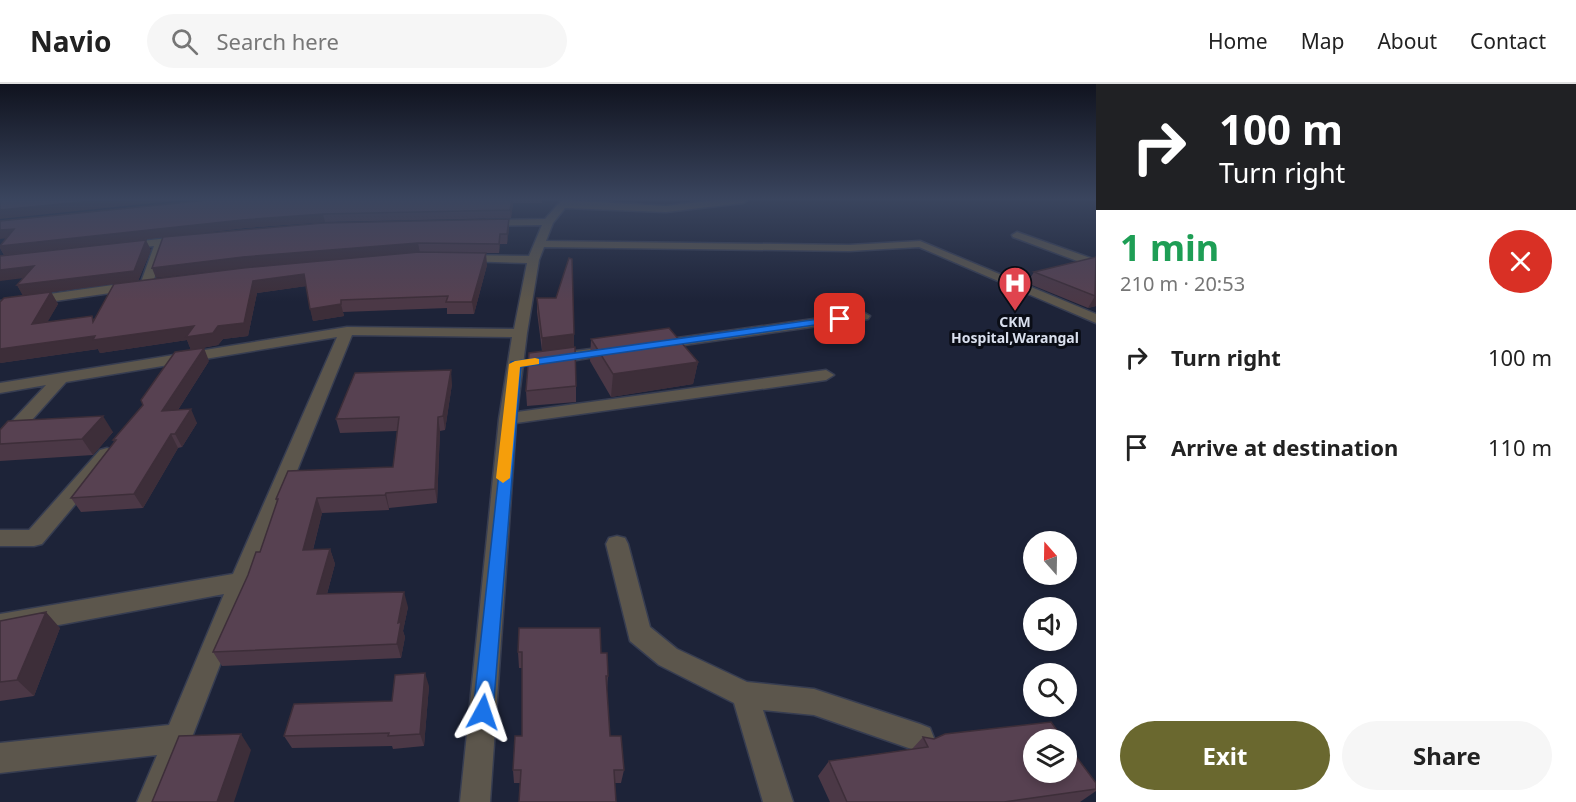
<!DOCTYPE html>
<meta charset="utf-8">
<style>
:root{--surface:#fff;--page:#f6f6f6;--text:#222;--muted:#767676;--line:#e0e0e0;--accent:#6a682f}
body{margin:0;font-family:"Noto Sans",sans-serif;background:var(--page);color:var(--text);height:100vh;display:flex;flex-direction:column;font-size:22px;white-space:nowrap}
*{box-sizing:border-box;margin:0}
p{font-size:20px;color:var(--muted)}
.icon{flex:none;width:33px;height:33px;fill:none;stroke:currentColor;stroke-width:2;stroke-linecap:round;stroke-linejoin:round}
.map{position:relative;flex:1;overflow:hidden}
.panel{display:flex;flex-direction:column;background:var(--surface);width:480px}
.panel>*{flex:none}
.hud{background:#202124;color:#fff;overflow:hidden}
.needle{width:39px;rotate:340deg}
.controls{position:absolute;left:1023px;top:447px;display:grid;gap:12px}
.controls a{display:grid;place-items:center;width:54px;height:54px;border-radius:50%;background:var(--surface);box-shadow:0 3px 9px #0003;font-size:30px}
.pin{position:absolute;display:grid;place-items:center;width:51px;height:51px;color:#fff;margin:-26px;border-radius:12px;box-shadow:0 3px 9px #0006}
.me{position:absolute;width:66px;margin:-33px;rotate:5deg;stroke-linejoin:round;filter:drop-shadow(0 0 4px #0008)}
.turn{display:flex;align-items:center;gap:21px;height:126px;padding:0 24px;font-size:27px}
.turn .icon{width:78px;height:78px;stroke-width:2.5}
.turn b{display:block;font-size:42px;line-height:51px}
.round{display:grid;place-items:center;flex:none;width:63px;height:63px;border-radius:32px;background:var(--page)}
.overview{display:flex;align-items:center;justify-content:space-between;height:102px;padding:0 24px}
h1{font-size:36px;font-weight:700;line-height:45px;color:#1e9e55}
.button{display:flex;gap:12px;margin-top:auto;padding:12px 24px}
.button a{flex:1;height:69px;border-radius:36px;background:var(--accent);color:#fff;font-size:24px;font-weight:700;line-height:69px;text-align:center}
.button a+a{background:var(--page);color:var(--text)}
ul{padding:0;list-style:none}
li{display:flex;align-items:center;gap:18px;height:90px;padding:0 24px}
li div{flex:1}
li b{display:block;font-size:22px}
li em{font-style:normal}
header{display:flex;align-items:center;gap:36px;box-sizing:border-box;height:84px;padding:0 30px;background:var(--surface);border-bottom:2px solid var(--line)}
header strong{font-size:28px}
nav{display:flex;gap:33px;margin-inline-start:auto;font-size:21px}
.search{width:420px;height:54px;background:var(--page);display:flex;align-items:center;gap:15px;box-sizing:border-box;padding:0 21px;border-radius:33px;color:var(--muted);font-size:22px}
main{display:flex;flex:1;min-height:0}
.map>svg:first-child{display:block}
</style>
<header>
<strong>Navio</strong>
<div class="search"><svg class="icon" aria-label="search" viewBox="0 0 24 24"><circle cx="10" cy="10" r="6"/><path d="M15 15l6 6"/></svg>Search here</div>
<nav><a>Home</a><a>Map</a><a>About</a><a>Contact</a></nav>
</header>
<main>
<div class="map">
<svg width="1096" height="718" viewBox="0 0 1096 718">
<rect width="100%" height="100%" fill="#1d2338"/>
<g fill="none" stroke-linecap="round" stroke-linejoin="round">
<g stroke="#373d51" stroke-width="3">
<path id="minor" d="M562,116L666,122L716,116H748L743,119L666,128L565,124L553,139L546,157L849,161L920,157L1096,230V239L919,163L849,167L544,163L539,176L527,249L517,328L826,286L834,291L826,296L516,339L490,718H460L499,335L512,253L352,251L252,498L167,718H137L157,671L0,689V659L169,641L224,510L0,552V530L233,490L337,253L66,298L6,365L0,367V350L46,301L0,309V299L347,243L514,245L527,179L463,177L457,174L463,171L529,172L542,141L486,142L481,139L486,136L545,135Z
M1017,148L1096,176V184L1013,153L1012,151Z
M186,152L190,153V157L166,161L152,201L146,205L140,201L154,162L124,165L118,162L124,159Z
M134,198L140,202L138,205L0,225V217Z
M863,228L870,232L868,235L656,265L649,261L656,257Z
M614,262L619,263L621,266L619,269L552,280L544,275L552,270Z
M107,364L114,366L116,370L114,374L42,460L34,462H0V446H29L100,366Z
M617,452L625,454L628,460L650,543L677,565L747,598L814,605L920,640L930,644L934,654L930,664L920,668L814,631L763,626L793,718H763L734,619L659,581L630,557L606,460L609,454Z"/>
</g>
<use href="#minor" fill="#5c564c" fill-rule="evenodd"/>
</g>
<path fill="#4b3846" fill-rule="evenodd" d="M208,116H542V119H513L511,134L325,138L245,144L24,169L151,166L138,197L336,176L247,183L156,194L509,135V144L507,160H500L499,169H483L487,181L474,230H447V224L343,228L344,232L313,237L306,202L257,209L248,252L223,255L218,261L191,266L187,256L100,269L98,265L0,279L23,211L17,201L23,195L4,171L0,164V162L6,155ZM114,200L94,236L92,232L47,238L58,220L51,208Z
M1096,173V222L1088,224L1027,199L1034,188Z
M537,214L574,250V263L576,302V318L527,322L526,307L542,267L537,228Z
M591,255L698,278L693,300L611,313L590,277Z
M209,277L178,326L197,339L182,363L178,364L143,424L81,428L71,414L114,358L113,356Z
M452,300L445,346L440,347L437,419L389,424V426L322,429L313,466L330,465L335,480L327,510L408,523L403,547L405,553L401,574L222,582L213,568L260,468L277,418L276,415L393,383L397,347L340,349L336,335Z
M0,346L113,348L93,371L0,377Z
M0,537L60,544L34,612L0,617Z
M518,568L601,569L608,592L607,607L610,652L624,686L621,699H514L513,686L522,652V584H519Z
M429,602L424,662L393,665L392,662L292,664L284,652L392,617Z
M923,653L1096,699V707L1080,718H830L818,692L829,677L912,665Z"/>
<path fill="#3d2e39" d="M101,116H182L0,135V126Z
M512,116L513,119L511,134L510,126Z
M323,130L325,138L245,144L4,171L0,164V162L242,136Z
M509,135V144L507,160V150Z
M14,145L19,153L0,155V146Z
M500,150V160L499,169V160Z
M146,156L151,166L138,197L51,208L58,220L39,253L32,240L23,212L17,201Z
M418,159L420,169L247,183L156,194L152,184L243,173Z
M486,169L487,181L474,230L472,218Z
M34,182L40,192L0,197V186Z
M304,190L307,202L257,209L248,252L223,255L218,261L191,266L187,256L100,269L98,265L0,279V265L95,252L194,242H218L253,197Z
M1095,212H1096V222L1088,224Z
M341,220L344,232L313,237L310,225Z
M574,250V265L542,269V254Z
M204,264L209,277L169,340L162,327Z
M698,278L693,300L611,313L613,290Z
M451,286L452,300L445,346L443,332Z
M191,325L197,339L182,363L175,350Z
M103,332L113,348L93,371L82,355Z
M438,333L440,347L437,419L435,405Z
M171,350L178,364L143,424L134,410Z
M386,409L389,424V426L385,411Z
M317,414L322,429L309,481L303,466Z
M330,465L335,480L323,524L317,510Z
M404,508L408,523L403,547L405,553L401,574L397,560L398,539Z
M46,528L60,544L34,612L17,596Z
M425,589L429,602L424,662L420,650Z
M241,650L251,666L234,718H217Z"/>
<path fill="#574151" stroke="#3d2e39" stroke-width="1.5" d="M0,116H101L0,126Z
M208,116H512L510,126L323,130L242,136L0,162L14,145L0,146V137Z
M509,135L507,150H500L499,160L418,159L243,173L152,184L163,153L323,139Z
M146,156L134,187L17,201L34,182L0,186V172Z
M419,168L486,169L472,218H446L448,212L341,216V220L310,225L304,190L253,197L244,239L218,242L213,249L186,253L194,242L93,256L95,252L0,265V218L4,214L51,208L32,240L92,232L93,238L114,200L243,184Z
M1096,173L1095,212L1034,188Z
M569,174L572,175L574,250L542,254L537,214H556Z
M669,244L698,278L613,290L591,255Z
M575,263L576,302L526,307L529,269Z
M204,264L162,327L191,325L175,350H171L134,410L71,414L116,356H113L143,321L141,316L175,268Z
M451,286L443,332L438,333L435,405L386,409L385,411L317,414L303,466L330,465L317,510L404,508L398,539L401,538L397,560L213,568L248,491L256,468H260L278,415H276L288,387L393,383L399,333L336,335L355,289Z
M103,332L82,355L0,360V346L8,337Z
M46,528L17,596L0,598V537Z
M519,544H600L601,569H607L608,592H606L610,652H621L624,686H614L616,718H519L521,686H513L515,652H522V568H518Z
M425,589L420,650L388,652L389,649L284,652L294,620L392,617L395,591Z
M1051,638L1064,656H1034V688H1066V659L1096,699V705L1004,718H847L829,677L928,663L923,653L934,655L945,650Z
M241,650L217,718H152L179,652Z"/>
<linearGradient id="sky" x2="0" y2="1"><stop stop-color="#10131f"/><stop offset="0.53" stop-color="#3a455e"/><stop offset="1" stop-color="#3a455e" stop-opacity="0"/></linearGradient>
<rect width="1096" height="217" fill="url(#sky)"/>
<path fill="#1a73e8" stroke="#114b97" stroke-width="1.5" d="M840,232L845,235L843,237L521,283L493,628L490,635L483,638L476,635L473,628L511,278Z"/>
<path fill="#f59e0b" d="M535,274L539,275V280L520,283L510,394L503,399L496,394L509,280L515,277Z"/>
<defs>
<g id="hospital-pin" transform="scale(1.725)"><path d="M0 17L-7.5 6A9.5 9.5 0 1 1 7.5 6Z" fill="#e0444e" stroke="#0a0d16"/><path d="M-5-5h3v3.5h4V-5h3V5h-3V1.5h-4V5h-3Z" fill="#fff"/></g>
</defs>
<g fill-rule="evenodd">
<use href="#hospital-pin" x="1015" y="199"/>
</g>
<g text-anchor="middle" dominant-baseline="central" stroke-width="6" stroke-linejoin="round" paint-order="stroke">
<g font-size="14" font-weight="bold" fill="#d9dfed" stroke="#0a0d16">
<text x="1015" y="237">CKM<tspan x="1015" dy="16">Hospital,Warangal</tspan></text>
</g>
</g>
</svg>
<div class="controls">
<a><svg class="needle" viewBox="-14 -14 28 28"><path d="M0-13l5 13h-10z" fill="#e53935"/><path d="M0 13l5-13h-10z" fill="#767676"/></svg></a>
<a><svg class="icon" aria-label="sound" viewBox="0 0 24 24"><path d="M4 9h4l5-4v14l-5-4H4zM17 9q2 3 0 6"/></svg></a>
<a><svg class="icon" aria-label="search" viewBox="0 0 24 24"><circle cx="10" cy="10" r="6"/><path d="M15 15l6 6"/></svg></a>
<a><svg class="icon" aria-label="layers" viewBox="0 0 24 24"><path d="M12 4l9 5-9 5-9-5zM3 14l9 5 9-5"/></svg></a>
</div>
<div class="pin" style="left:840px;top:235px;background:#d93025"><svg class="icon" aria-label="arrive" viewBox="0 0 24 24"><path d="M6 21V4h12l-3 4 3 4H6"/></svg></div>
<svg class="me" style="left:483px;top:628px" viewBox="-20 -20 40 40"><path d="M0-17L14 15 0 8-14 15z" fill="#1a73e8" stroke="#fff" stroke-width="4"/></svg>
</div>
<section class="panel">
<div class="hud">
<div class="turn"><svg class="icon" aria-label="right" viewBox="0 0 24 24"><path d="M7 20v-9h11M14 6l5 5-5 5"/></svg><div><b>100 m</b>Turn right</div></div>
</div>
<div class="overview"><div><h1>1 min</h1><p>210 m · 20:53</p></div><a class="round" style="background:#d93025;color:#fff"><svg class="icon" aria-label="close" viewBox="0 0 24 24"><path d="M6 6l12 12M18 6L6 18"/></svg></a></div>
<ul>
<li><svg class="icon" aria-label="right" viewBox="0 0 24 24"><path d="M7 20v-9h11M14 6l5 5-5 5"/></svg><div><b>Turn right</b></div><em>100 m</em></li>
<li><svg class="icon" aria-label="arrive" viewBox="0 0 24 24"><path d="M6 21V4h12l-3 4 3 4H6"/></svg><div><b>Arrive at destination</b></div><em>110 m</em></li>
</ul>
<div class="button"><a>Exit</a><a>Share</a></div>
</section>
</main>
